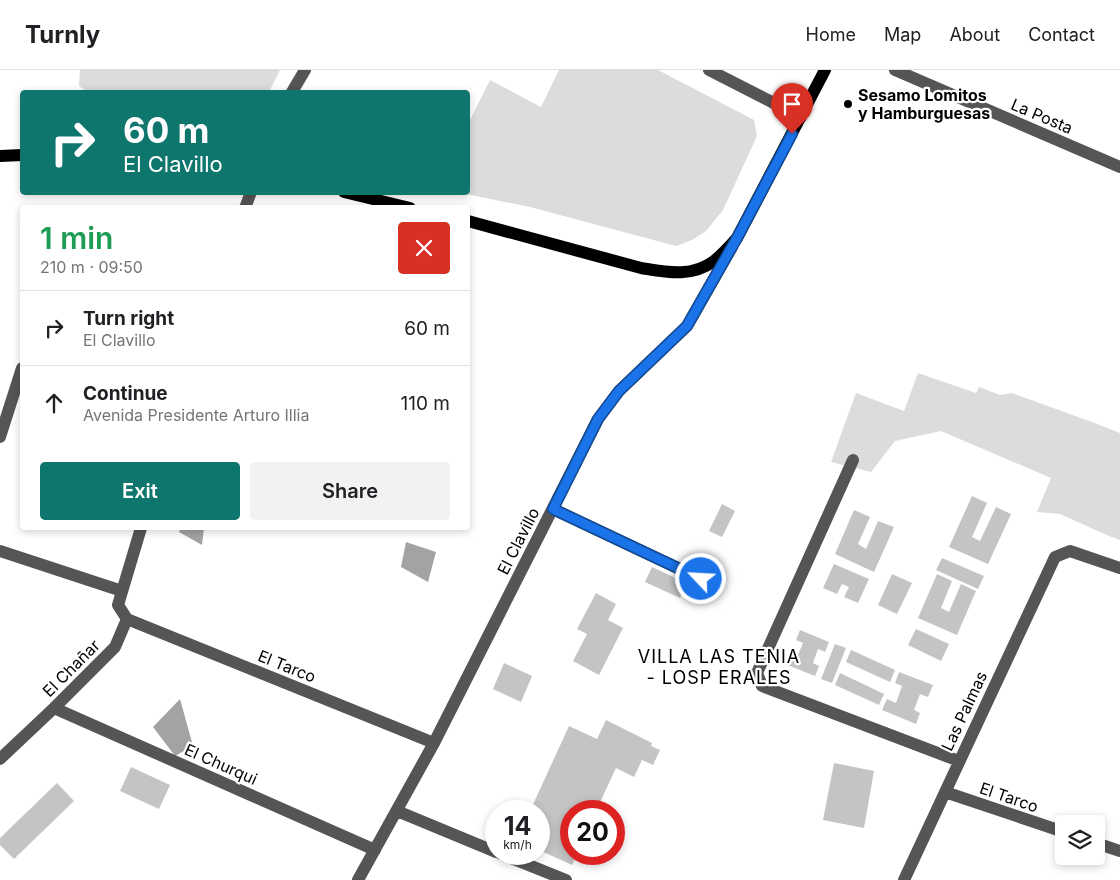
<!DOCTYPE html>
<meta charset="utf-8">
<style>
:root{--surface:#fff;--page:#f2f2f2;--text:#202124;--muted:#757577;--line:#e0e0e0;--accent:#0f766e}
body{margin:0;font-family:Inter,sans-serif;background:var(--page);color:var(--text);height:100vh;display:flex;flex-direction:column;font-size:19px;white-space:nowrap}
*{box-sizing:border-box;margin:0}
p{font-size:16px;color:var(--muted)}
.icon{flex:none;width:28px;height:28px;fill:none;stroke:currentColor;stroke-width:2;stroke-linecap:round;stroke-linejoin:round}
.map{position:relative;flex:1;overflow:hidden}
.sheet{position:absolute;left:20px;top:135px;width:450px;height:325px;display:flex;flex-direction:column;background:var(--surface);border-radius:5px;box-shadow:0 2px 8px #0003}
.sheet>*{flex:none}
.hud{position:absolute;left:20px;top:20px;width:450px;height:105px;border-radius:5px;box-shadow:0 2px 8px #0003;background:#0f766e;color:#fff;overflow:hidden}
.buttons{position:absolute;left:1055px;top:745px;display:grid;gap:10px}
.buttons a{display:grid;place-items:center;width:50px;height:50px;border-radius:5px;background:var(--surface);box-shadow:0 2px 8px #0003;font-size:25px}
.speed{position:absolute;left:485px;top:730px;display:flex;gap:10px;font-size:25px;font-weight:700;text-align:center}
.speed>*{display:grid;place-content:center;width:65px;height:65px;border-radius:50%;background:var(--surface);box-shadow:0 2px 8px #0003;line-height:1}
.speed small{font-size:12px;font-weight:400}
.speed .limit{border:8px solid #d22;background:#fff;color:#111}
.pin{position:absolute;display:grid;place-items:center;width:42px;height:42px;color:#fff;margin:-51px -21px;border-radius:50% 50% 50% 0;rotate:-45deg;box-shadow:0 0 5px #0007}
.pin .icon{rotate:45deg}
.me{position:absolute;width:55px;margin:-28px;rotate:295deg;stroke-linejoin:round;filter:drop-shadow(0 0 4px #0008)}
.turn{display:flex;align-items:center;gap:18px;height:105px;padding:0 20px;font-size:22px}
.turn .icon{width:65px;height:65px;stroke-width:2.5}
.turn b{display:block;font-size:35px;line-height:42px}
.round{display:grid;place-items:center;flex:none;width:52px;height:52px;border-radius:5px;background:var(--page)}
.headline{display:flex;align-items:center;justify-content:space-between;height:85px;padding:0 20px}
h1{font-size:30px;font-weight:600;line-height:38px;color:#1e9e55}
.cta{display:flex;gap:10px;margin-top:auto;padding:10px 20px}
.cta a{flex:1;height:58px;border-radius:5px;background:var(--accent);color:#fff;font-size:20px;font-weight:600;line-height:58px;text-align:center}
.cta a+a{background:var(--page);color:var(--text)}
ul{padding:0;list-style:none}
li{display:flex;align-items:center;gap:15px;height:75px;padding:0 20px;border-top:1px solid var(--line)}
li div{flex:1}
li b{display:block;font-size:19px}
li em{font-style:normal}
header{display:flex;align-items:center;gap:30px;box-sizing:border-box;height:70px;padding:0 25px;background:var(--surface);border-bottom:1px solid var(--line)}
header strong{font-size:24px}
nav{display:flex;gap:28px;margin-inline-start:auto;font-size:18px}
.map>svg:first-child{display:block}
</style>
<header>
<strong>Turnly</strong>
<nav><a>Home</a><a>Map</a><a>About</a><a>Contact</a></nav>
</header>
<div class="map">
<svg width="1120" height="810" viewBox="0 0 1120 810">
<rect width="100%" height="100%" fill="#fff"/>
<path fill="#dcdcdc" d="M80,0H280L269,22H88L79,16Z
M559,0H658L754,50L757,66L723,140L706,161L692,170L676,176L530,137L461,123L468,122V54L490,10L541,37Z
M918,303L976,323L979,317L1000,325L1012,323L1092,352L1120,363V470L1109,466L1060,444L1037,442L1051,408L941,361L895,371L871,402L831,392L856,323L904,341Z"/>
<path fill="#a3a3a3" d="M181,458H204L202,475L179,462Z
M406,472L436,482L428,512L401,497Z
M180,629L193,676L175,686L153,657Z"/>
<path fill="#c4c4c4" d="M972,426L987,433L972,467L980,471L996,437L1011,444L988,494L949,477Z
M722,434L735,441L722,467L709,461Z
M854,440L870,447L858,474L866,479L878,451L894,457L874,502L835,484Z
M942,488L984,506L978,519L936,500Z
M834,494L869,509L858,533L844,527L849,517L842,514L837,524L823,518Z
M652,497L686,513L680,528L645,512Z
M892,504L912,513L897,544L878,535Z
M937,504L952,511L941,538L949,542L961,514L976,521L957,565L918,548Z
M596,523L616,534L608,550L623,558L599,605L573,591L587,564L577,559Z
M916,559L949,574L941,591L908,575Z
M800,560L829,572L825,582L818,579L813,593L819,596L815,606L785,594L790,584L797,587L803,573L796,570Z
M835,574L846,578L832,613L821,609Z
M851,580L895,600L890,612L846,592Z
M504,593L532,606L521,632L493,619Z
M899,602L933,615L928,627L920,624L914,640L920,643L916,654L882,640L887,629L896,633L902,616L895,613Z
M840,603L884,624L879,635L835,615Z
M606,650L652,673L651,676L660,680L653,695L642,690L634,707L616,698L596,741H571V784H577L572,795L539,780V741H530L569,656L597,669Z
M834,693L874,701L864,758L823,750Z
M131,697L170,715L159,739L120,721Z
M57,713L74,731L14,789L0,775V768Z"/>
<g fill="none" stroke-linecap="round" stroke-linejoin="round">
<path stroke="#555" stroke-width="12" d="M709,0L801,47
M895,0L1120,97
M292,22L305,0
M245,138L251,122
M0,367L22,298
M853,390L757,603L762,616L959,691
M553,439L701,509
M0,481L122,521
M127,549L434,673
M54,638L375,780
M0,689L54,638L115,577L127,549L118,535L141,458
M945,722L1064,762
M397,741L496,782
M1096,773L1120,781
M501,784L566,810
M358,810L434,673L598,349L619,321L687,256L732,177
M904,810L1055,487L1070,481L1120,498"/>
<path stroke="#000" stroke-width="12" d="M0,86L22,85
M344,122L410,138
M468,151L641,198C666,202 691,208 714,191C723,184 730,176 737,168L825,0"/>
</g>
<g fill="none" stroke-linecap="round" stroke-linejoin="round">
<g stroke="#114b97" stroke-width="12">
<path id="route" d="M701,509L553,439L598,349L619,321L687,256L737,168L792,64"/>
</g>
<use href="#route" stroke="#1a73e8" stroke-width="9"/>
</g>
<circle fill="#000" stroke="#fff" stroke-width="2" cx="848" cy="34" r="5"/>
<g text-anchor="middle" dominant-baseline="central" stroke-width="4.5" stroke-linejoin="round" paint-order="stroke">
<g font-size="16" font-weight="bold" fill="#000" stroke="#fff" text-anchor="start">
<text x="858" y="25">Sesamo Lomitos<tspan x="858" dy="18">y Hamburguesas</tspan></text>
</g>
<g font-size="16" fill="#000" stroke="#fff">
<text transform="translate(1042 46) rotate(23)">La Posta</text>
<text transform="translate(518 471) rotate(-63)">El Clavillo</text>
<text transform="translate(287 596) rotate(22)">El Tarco</text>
<text transform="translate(71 598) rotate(-45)">El Chañar</text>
<text transform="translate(964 641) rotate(-65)">Las Palmas</text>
<text transform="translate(221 694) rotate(24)">El Churqui</text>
<text transform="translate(1009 727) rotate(19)">El Tarco</text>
</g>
<g font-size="18" letter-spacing="1" fill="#000" stroke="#fff">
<text x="719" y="586">VILLA LAS TENIA<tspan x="719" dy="21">- LOSP ERALES</tspan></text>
</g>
</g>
</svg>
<div class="buttons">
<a><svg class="icon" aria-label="layers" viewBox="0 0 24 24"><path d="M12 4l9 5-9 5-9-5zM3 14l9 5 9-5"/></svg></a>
</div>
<div class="speed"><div>14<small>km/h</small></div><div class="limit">20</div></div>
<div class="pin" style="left:792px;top:64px;background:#d93025"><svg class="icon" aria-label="arrive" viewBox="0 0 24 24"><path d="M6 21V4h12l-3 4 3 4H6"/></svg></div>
<svg class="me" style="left:701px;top:509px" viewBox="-20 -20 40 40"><circle r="17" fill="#1a73e8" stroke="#fff" stroke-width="3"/><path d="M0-11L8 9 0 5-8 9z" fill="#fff"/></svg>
<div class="hud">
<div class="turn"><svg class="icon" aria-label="right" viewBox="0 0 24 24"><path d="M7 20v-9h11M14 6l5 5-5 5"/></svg><div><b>60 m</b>El Clavillo</div></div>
</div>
<section class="sheet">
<div class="headline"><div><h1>1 min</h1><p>210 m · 09:50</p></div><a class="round" style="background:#d93025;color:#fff"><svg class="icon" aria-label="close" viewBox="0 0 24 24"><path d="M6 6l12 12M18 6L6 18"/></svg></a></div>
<ul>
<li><svg class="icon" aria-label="right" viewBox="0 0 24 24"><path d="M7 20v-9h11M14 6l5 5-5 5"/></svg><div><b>Turn right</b><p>El Clavillo</p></div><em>60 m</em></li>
<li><svg class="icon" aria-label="ahead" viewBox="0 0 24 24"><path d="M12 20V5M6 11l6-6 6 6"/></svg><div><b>Continue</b><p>Avenida Presidente Arturo Illia</p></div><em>110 m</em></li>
</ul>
<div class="cta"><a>Exit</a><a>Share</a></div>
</section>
</div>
